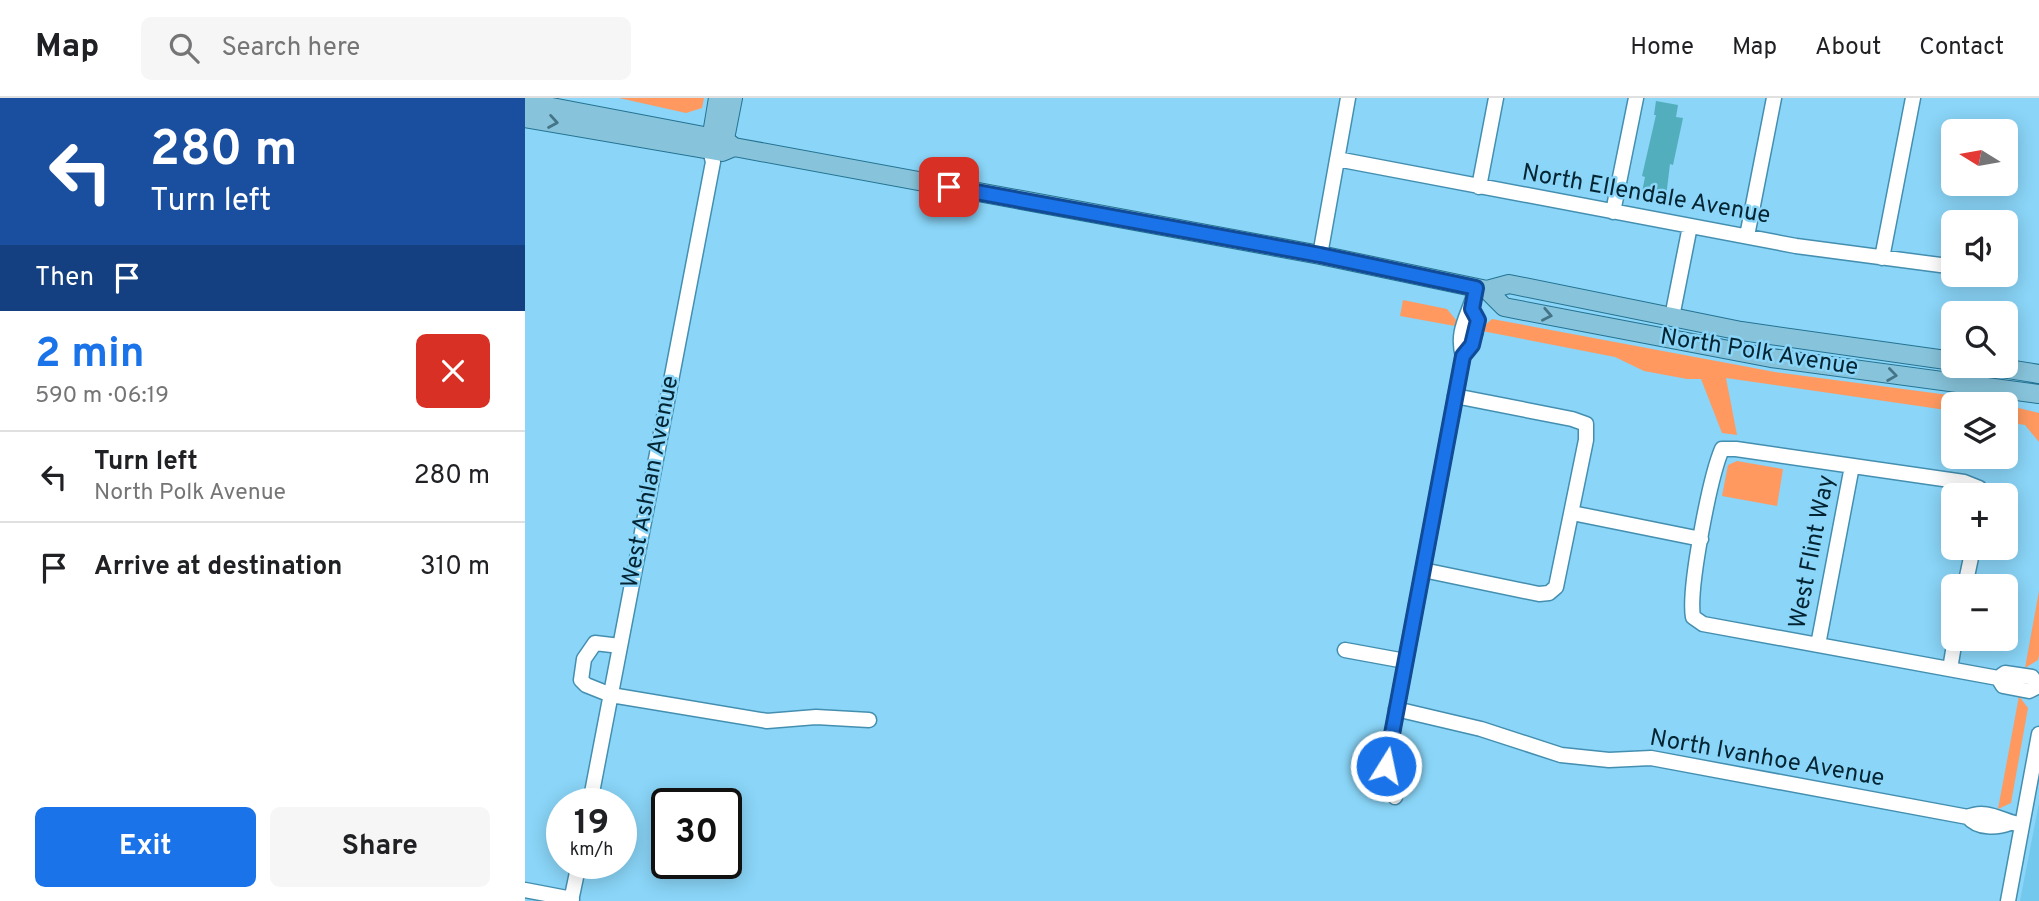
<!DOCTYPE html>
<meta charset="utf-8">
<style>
:root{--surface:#fff;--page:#f6f6f6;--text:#202124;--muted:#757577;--line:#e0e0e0;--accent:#1a73e8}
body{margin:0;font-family:Overpass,sans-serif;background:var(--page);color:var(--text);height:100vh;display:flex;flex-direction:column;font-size:26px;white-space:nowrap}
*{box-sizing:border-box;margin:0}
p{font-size:23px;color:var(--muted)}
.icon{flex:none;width:38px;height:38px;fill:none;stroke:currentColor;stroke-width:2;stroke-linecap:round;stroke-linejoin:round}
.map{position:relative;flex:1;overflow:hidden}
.details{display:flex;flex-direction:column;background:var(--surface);width:525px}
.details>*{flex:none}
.hud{background:#1a4fa0;color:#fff;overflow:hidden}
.needle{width:46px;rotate:281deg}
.buttons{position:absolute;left:1416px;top:21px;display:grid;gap:14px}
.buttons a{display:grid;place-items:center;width:77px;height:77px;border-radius:10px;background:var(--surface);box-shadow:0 4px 18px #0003;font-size:35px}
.speed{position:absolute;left:21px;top:690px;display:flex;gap:14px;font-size:35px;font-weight:700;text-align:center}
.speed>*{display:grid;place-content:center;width:91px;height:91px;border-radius:50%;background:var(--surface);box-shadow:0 4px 18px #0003;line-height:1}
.speed small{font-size:18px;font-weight:400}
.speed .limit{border:4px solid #111;border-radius:10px;background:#fff;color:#111}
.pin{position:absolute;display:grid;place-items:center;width:60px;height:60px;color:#fff;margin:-30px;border-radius:14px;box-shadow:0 4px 10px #0006}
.me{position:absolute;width:77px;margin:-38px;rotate:10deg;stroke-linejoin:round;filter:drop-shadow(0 0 5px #0008)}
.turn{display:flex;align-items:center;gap:24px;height:147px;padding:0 35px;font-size:32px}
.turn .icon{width:91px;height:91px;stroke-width:2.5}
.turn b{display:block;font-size:49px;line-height:60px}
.then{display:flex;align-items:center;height:66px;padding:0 35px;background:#0003;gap:14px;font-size:26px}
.round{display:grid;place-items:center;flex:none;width:74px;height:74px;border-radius:10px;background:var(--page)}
.headline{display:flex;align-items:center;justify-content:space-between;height:119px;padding:0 35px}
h1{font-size:42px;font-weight:700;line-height:52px;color:var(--accent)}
.cta{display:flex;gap:14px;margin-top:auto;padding:14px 35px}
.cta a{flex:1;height:80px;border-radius:10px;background:var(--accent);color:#fff;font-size:28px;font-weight:700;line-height:80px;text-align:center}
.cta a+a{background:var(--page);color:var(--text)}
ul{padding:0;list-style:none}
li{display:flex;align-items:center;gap:21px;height:91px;padding:0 35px;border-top:2px solid var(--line)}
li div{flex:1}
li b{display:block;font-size:26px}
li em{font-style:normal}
header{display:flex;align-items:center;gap:42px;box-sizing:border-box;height:98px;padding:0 35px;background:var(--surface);border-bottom:2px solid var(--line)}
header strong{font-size:33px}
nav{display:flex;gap:38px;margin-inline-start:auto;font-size:24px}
.search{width:490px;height:63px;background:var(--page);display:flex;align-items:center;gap:18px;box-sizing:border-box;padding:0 24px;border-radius:10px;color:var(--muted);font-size:26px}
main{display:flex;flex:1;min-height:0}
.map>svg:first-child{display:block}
</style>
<header>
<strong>Map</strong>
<div class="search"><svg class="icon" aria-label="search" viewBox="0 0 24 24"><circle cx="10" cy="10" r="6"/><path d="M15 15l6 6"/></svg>Search here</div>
<nav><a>Home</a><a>Map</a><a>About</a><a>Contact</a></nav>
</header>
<main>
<section class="details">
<div class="hud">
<div class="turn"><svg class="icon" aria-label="left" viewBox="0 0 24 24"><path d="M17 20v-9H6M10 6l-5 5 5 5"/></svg><div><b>280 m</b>Turn left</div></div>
<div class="then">Then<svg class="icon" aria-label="arrive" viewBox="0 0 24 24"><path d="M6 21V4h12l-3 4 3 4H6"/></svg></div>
</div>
<div class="headline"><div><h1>2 min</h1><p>590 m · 06:19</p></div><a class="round" style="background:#d93025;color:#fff"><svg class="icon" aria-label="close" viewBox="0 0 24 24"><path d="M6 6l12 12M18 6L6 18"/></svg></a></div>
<ul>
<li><svg class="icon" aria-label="left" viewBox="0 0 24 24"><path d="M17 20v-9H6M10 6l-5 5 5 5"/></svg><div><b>Turn left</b><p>North Polk Avenue</p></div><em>280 m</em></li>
<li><svg class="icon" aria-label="arrive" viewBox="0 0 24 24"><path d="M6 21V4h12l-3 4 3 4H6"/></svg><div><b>Arrive at destination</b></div><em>310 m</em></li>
</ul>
<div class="cta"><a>Exit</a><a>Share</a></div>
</section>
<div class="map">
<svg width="1514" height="803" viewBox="0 0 1514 803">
<rect width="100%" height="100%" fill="#8ad5f8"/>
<path fill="#73c8ee" d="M1514,705V803H1495Z"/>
<path fill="#ff9960" d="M94,0H179L177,10L161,15Z
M878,202L922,211L931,222L930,228L875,218Z
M967,221L1250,274L1454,301L1477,306H1428V313L1201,280L1212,337L1197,335L1176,281H1162L1119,273L1090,259L957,233L958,229Z
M1481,307L1514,315V344L1500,327L1481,324Z
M1212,363L1258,371L1252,408L1197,398L1203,367Z
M1514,493V557L1513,562L1500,570Z
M1494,598L1503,610L1486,705L1473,711Z"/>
<path fill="#52aebc" d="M1131,3L1153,7L1151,19L1158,20L1148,67L1145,66L1141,99L1117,94L1120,79L1117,78L1131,17H1129Z"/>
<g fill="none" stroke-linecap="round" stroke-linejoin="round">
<g stroke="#448fb0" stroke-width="17">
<path id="minor" d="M812,61L1271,148L1423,168
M954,89L971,0
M1088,114L1111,0
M1222,138L1249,0
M795,157L823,0
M1357,160L1388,0
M947,211C955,228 950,244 938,258C930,231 946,215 951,189
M1147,219L1165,128
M1455,397L1454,390L1439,384L1211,351H1197C1185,379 1163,491 1168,519L1178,526L1473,580L1478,588L1504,593L1514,588
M1047,415L1176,441
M898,472L1014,496L1024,495L1031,489L1061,342V326L1047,321L930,298
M1440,488L1448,450
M1293,547L1327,368
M95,548L70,545L59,561L56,582L61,587L86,597L242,623L291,619L344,622
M820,552L880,563
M1425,571L1430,541
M1473,580L1480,575L1507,579L1512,587
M871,611L956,631L1036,657L1084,662L1126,660L1443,719
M870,699L861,668L938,258
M65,705L188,64L185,52
M1485,725C1472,730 1453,731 1443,719C1462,710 1478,724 1497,727
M0,792L47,801
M46,803L54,765
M1483,803L1514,636"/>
</g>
<g stroke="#257392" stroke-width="20">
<path id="major" d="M0,4L200,42L209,49L795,157L962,192L984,186L1216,233L1428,263
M0,20L197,54L209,49
M185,48L193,0
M198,51L208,0
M962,192L979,209L1052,223L1246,260L1514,296
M1464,268L1514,276"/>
</g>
<use href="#minor" stroke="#fff" stroke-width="14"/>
<use href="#major" stroke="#87c4dc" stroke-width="18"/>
</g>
<defs><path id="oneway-chevron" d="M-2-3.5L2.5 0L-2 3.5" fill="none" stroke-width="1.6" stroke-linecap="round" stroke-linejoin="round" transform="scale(1.75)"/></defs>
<g stroke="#457487">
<use href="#oneway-chevron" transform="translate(28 24) rotate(10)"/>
<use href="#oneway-chevron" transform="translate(1022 217) rotate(11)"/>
<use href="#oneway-chevron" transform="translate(1367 277) rotate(8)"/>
</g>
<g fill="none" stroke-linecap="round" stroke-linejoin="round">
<g stroke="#114b97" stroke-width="18">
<path id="route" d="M424,89L795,157L951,190L947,211L953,222L947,247L938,258L861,668"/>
</g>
<use href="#route" stroke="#1a73e8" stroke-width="12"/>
</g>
<g text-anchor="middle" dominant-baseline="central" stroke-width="5" stroke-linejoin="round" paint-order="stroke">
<g font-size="24" fill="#032432" stroke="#8ad5f8">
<text transform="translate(1121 97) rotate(10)">North Ellendale Avenue</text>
<text transform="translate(1234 255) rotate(9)">North Polk Avenue</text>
<text transform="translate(126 384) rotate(-79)">West Ashlan Avenue</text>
<text transform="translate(1288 454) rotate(-79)">West Flint Way</text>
<text transform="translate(1242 661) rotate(10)">North lvanhoe Avenue</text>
</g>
</g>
</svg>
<div class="buttons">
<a><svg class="needle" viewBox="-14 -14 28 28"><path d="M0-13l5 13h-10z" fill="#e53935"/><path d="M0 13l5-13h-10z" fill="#757577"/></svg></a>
<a><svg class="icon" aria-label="sound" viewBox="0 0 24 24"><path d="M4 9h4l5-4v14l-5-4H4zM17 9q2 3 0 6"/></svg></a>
<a><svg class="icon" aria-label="search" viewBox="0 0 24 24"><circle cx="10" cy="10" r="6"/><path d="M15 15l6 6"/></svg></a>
<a><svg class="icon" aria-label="layers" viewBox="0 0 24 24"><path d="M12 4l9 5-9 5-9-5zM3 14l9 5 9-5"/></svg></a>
<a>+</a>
<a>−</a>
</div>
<div class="speed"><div>19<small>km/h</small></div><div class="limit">30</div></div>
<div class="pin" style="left:424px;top:89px;background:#d93025"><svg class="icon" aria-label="arrive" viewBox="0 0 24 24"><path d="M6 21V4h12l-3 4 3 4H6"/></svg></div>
<svg class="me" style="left:861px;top:668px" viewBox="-20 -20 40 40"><circle r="17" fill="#1a73e8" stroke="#fff" stroke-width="3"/><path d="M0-11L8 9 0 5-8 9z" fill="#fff"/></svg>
</div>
</main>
